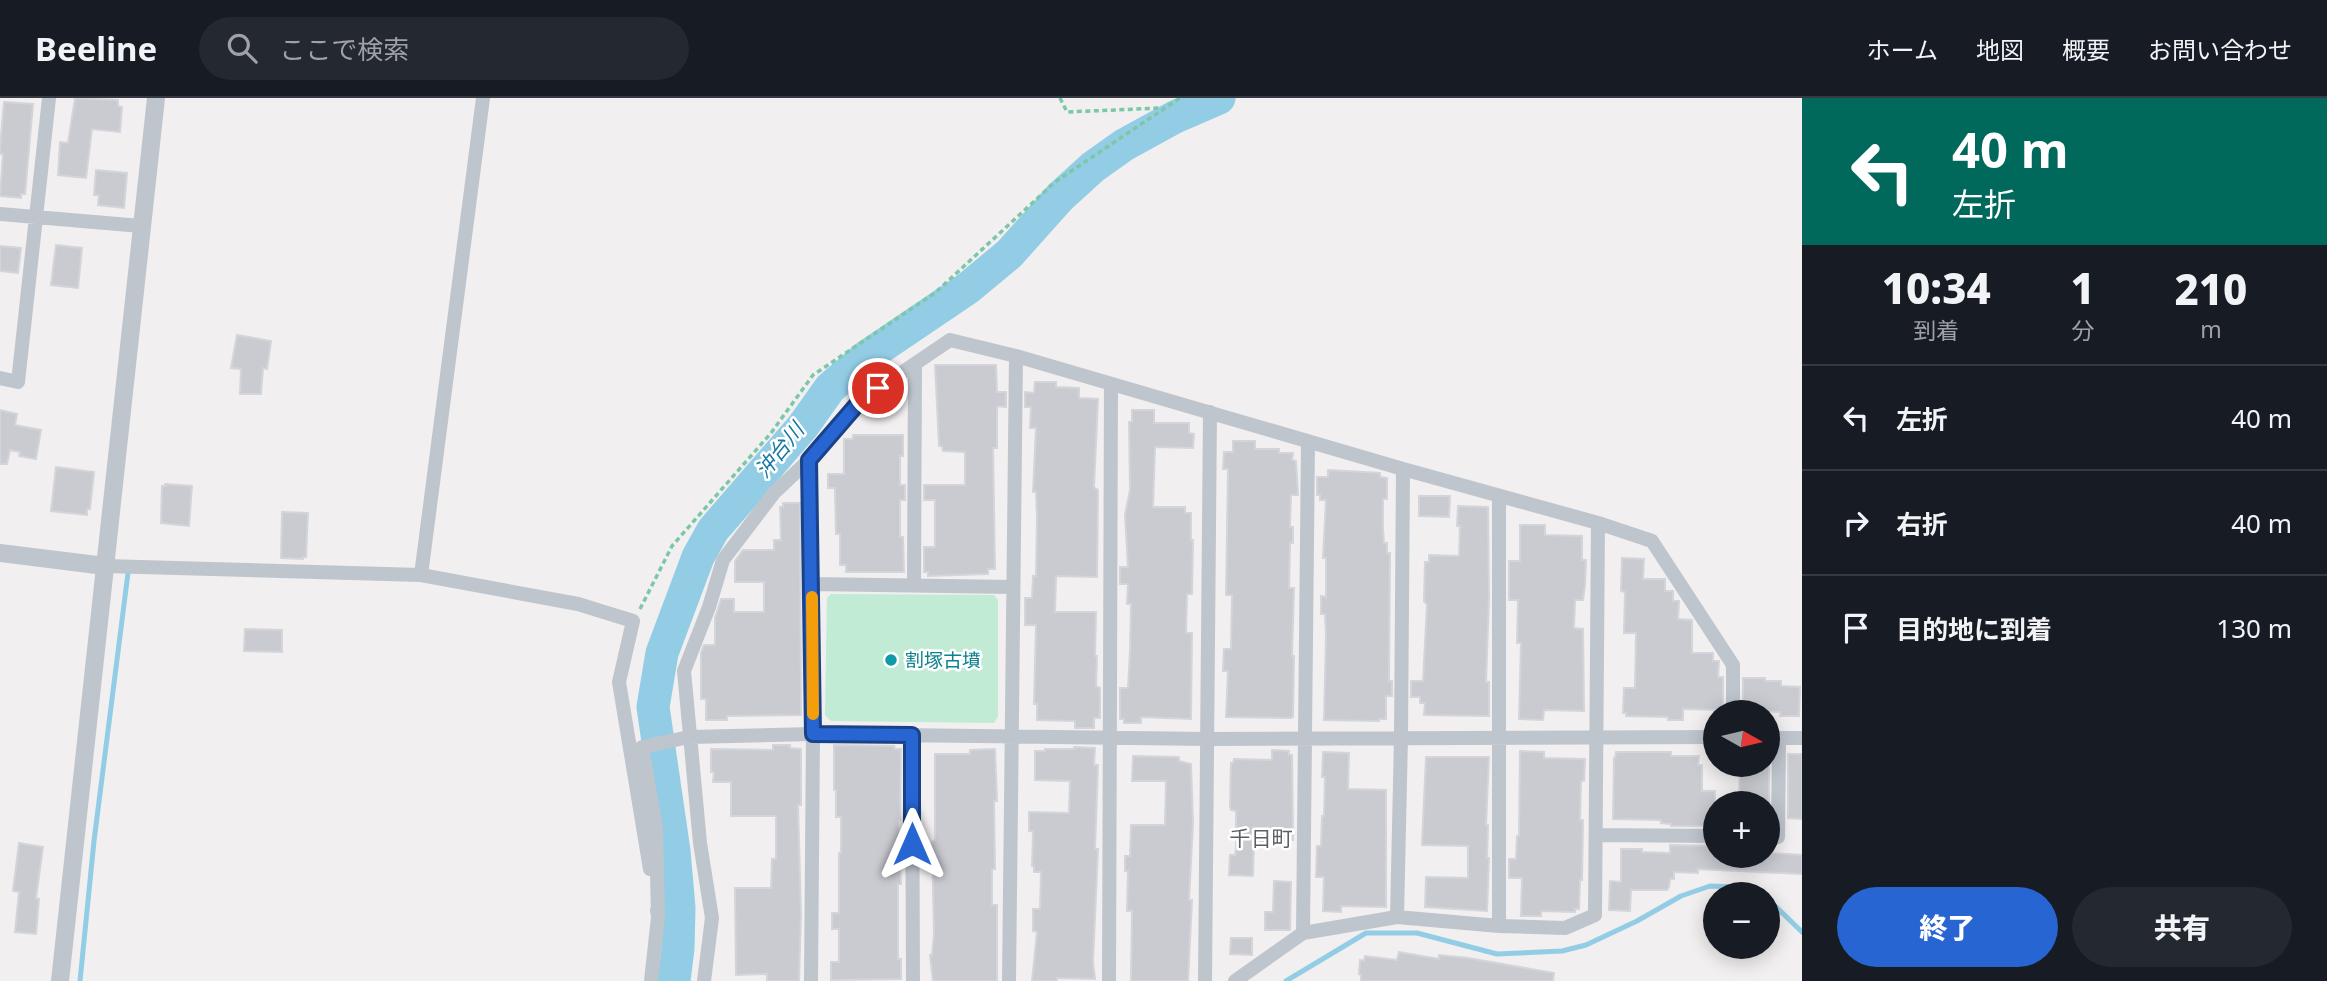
<!DOCTYPE html>
<html lang="ja">
<meta charset="utf-8">
<style>
:root{--surface:#171b24;--page:#242831;--text:#f1f3f6;--muted:#9ea1a6;--line:#363941;--accent:#2765d3}
body{margin:0;font-family:"Noto Sans","Noto Sans JP",sans-serif;background:var(--page);color:var(--text);height:100vh;display:flex;flex-direction:column;font-size:26px;white-space:nowrap}
*{box-sizing:border-box;margin:0}
p{font-size:23px;color:var(--muted)}
.icon{flex:none;width:38px;height:38px;fill:none;stroke:currentColor;stroke-width:2;stroke-linecap:round;stroke-linejoin:round}
.map{position:relative;flex:1;overflow:hidden}
.details{display:flex;flex-direction:column;background:var(--surface);width:525px}
.details>*{flex:none}
.hud{background:#00695c;color:#fff;overflow:hidden}
.needle{width:46px;rotate:98deg}
.buttons{position:absolute;left:1703px;top:602px;display:grid;gap:14px}
.buttons a{display:grid;place-items:center;width:77px;height:77px;border-radius:50%;background:var(--surface);box-shadow:0 4px 18px #0003;font-size:35px}
.pin{position:absolute;display:grid;place-items:center;width:60px;height:60px;color:#fff;margin:-30px;border:4px solid #fff;border-radius:50%;box-shadow:0 2px 7px #0007}
.me{position:absolute;width:77px;margin:-38px;rotate:0deg;stroke-linejoin:round;filter:drop-shadow(0 0 5px #0008)}
.turn{display:flex;align-items:center;gap:24px;height:147px;padding:0 35px;font-size:32px}
.turn .icon{width:91px;height:91px;stroke-width:2.5}
.turn b{display:block;font-size:49px;line-height:60px}
.eta{display:flex;justify-content:space-evenly;align-items:center;height:119px;text-align:center}
.eta b{font-size:42px;font-weight:800;line-height:49px}
.cta{display:flex;gap:14px;margin-top:auto;padding:14px 35px}
.cta a{flex:1;height:80px;border-radius:42px;background:var(--accent);color:#fff;font-size:28px;font-weight:800;line-height:80px;text-align:center}
.cta a+a{background:var(--page);color:var(--text)}
ul{padding:0;list-style:none}
li{display:flex;align-items:center;gap:21px;height:105px;padding:0 35px;border-top:2px solid var(--line)}
li div{flex:1}
li b{display:block;font-size:26px}
li em{font-style:normal}
header{display:flex;align-items:center;gap:42px;box-sizing:border-box;height:98px;padding:0 35px;background:var(--surface);border-bottom:2px solid var(--line)}
header strong{font-size:33px}
nav{display:flex;gap:38px;margin-inline-start:auto;font-size:24px}
.search{width:490px;height:63px;background:var(--page);display:flex;align-items:center;gap:18px;box-sizing:border-box;padding:0 24px;border-radius:38px;color:var(--muted);font-size:26px}
main{display:flex;flex:1;min-height:0}
.map>svg:first-child{display:block}
</style>
<header>
<strong>Beeline</strong>
<div class="search"><svg class="icon" aria-label="search" viewBox="0 0 24 24"><circle cx="10" cy="10" r="6"/><path d="M15 15l6 6"/></svg>ここで検索</div>
<nav><a>ホーム</a><a>地図</a><a>概要</a><a>お問い合わせ</a></nav>
</header>
<main>
<div class="map">
<svg width="1802" height="883" viewBox="0 0 1802 883">
<rect width="100%" height="100%" fill="#f1efef"/>
<path fill="#c1ebd5" d="M831,496L994,497L998,502V618L994,625L831,623L825,617L827,500Z"/>
<g fill="none" stroke-linecap="round" stroke-linejoin="round">
<path stroke="#92cde5" stroke-width="5" d="M1768,801L1802,834
M80,883L94,743L128,475
M1286,883L1366,835H1417L1497,856L1562,853L1586,847L1637,823L1681,798L1710,788L1737,789L1759,796"/>
<path stroke="#92cde5" stroke-width="33" d="M674,883L678,850L679,810L674,753L653,609L662,555L698,459L713,432L803,328L830,290L866,259L968,190L1009,156L1060,99L1093,69L1124,47L1175,19L1219,0"/>
</g>
<path fill="#c9cbd1" stroke="#d4d5da" stroke-width="2" d="M75,0L118,2V8L122,9L120,34L92,31L86,80L58,77L60,44L68,45Z
M4,4L33,6L25,96H21V100L0,98L3,56H0V49Z
M96,72L127,75L124,110L98,107L99,97H94Z
M56,147L82,150L78,190L51,187Z
M0,148L21,150L18,175L0,173Z
M237,237L271,243L267,271L263,270L261,296H240L241,271L231,270Z
M935,267H996L997,294H1006V309L998,308L997,311V350H993L995,471H988V476L928,478V474H924V449H935V402H924V387H965V354L943,353L942,348H939Z
M1035,284H1056V289L1079,290V300L1098,301L1094,389L1098,392L1097,479L1056,478L1055,514H1096L1095,558H1097L1096,588L1100,590V620H1094V630H1075V623L1037,622V606H1034L1036,527H1025V500H1032L1033,478H1036L1037,420L1036,394H1033L1036,330H1030L1031,309H1025V294L1034,295Z
M0,312L17,316L15,327L41,332L36,361L19,358L20,354L10,352L7,366H0Z
M1132,312H1154V325H1189V335L1194,336L1193,350L1155,349L1153,409H1185V415H1191V442H1193L1192,496H1187L1186,535H1192L1191,621L1141,619V625H1124V621H1120V590H1128L1130,552L1131,506H1127L1128,486H1120V469H1128L1125,417L1130,392L1129,324H1132Z
M853,337H903V358H900V387H905V402H900V439H903L904,474H846V467H840V436H836L835,390H828V376H844V341H853Z
M1233,343H1255V351H1279V355H1293L1292,362L1296,363L1298,397H1291L1290,429H1293V445H1290L1289,490H1294L1292,558H1294L1293,619L1291,620L1226,619L1228,573H1223L1224,551H1231L1232,497H1226L1228,371H1223L1224,354H1233Z
M56,369L94,374L90,411H87V417L51,413Z
M1328,372L1380,375V379L1387,380V401H1383V431L1384,445H1387V455H1390L1389,583H1392V598H1386V621H1379V623L1324,622L1326,537L1325,516H1321V498L1326,499V460H1323L1326,402H1320V397H1317V379H1328Z
M165,386L192,388L189,428L161,425L162,388H165Z
M1419,398H1450L1449,419L1419,418Z
M783,405H800L801,617L727,618V622H706V601H701V555L704,547H715V520L721,501H734V514H764V484H735V463L743,452H774V442H781L780,409H783Z
M1458,408L1488,409L1489,500L1486,584H1489V618L1424,617L1425,605H1420V599H1411V583H1423L1427,507L1424,503L1425,464H1429V457L1459,458L1460,428H1457Z
M282,414L308,415L306,459H303V461L281,460Z
M1520,427H1545V437L1582,438V462H1586L1585,487L1583,502H1575L1574,530L1583,531L1584,613L1544,612L1543,622L1519,621L1521,545H1517L1518,502H1509V463H1520Z
M1622,460L1644,461L1643,481H1665V493H1673V503H1679L1678,521L1692,522V555H1713V563H1719L1718,579H1723V612L1683,611V622H1668V619L1626,618V615H1623L1624,590H1635L1636,535H1624L1625,494L1621,493Z
M245,531L282,532V554L244,553Z
M1743,580H1765V583H1781V588L1800,589L1799,618H1780L1781,614L1743,612Z
M773,647H790V650L801,651V707H798L801,815L799,883H767V876L736,877L735,790H771L772,761H776V718H731V684H713L714,674H711V651L773,652Z
M834,647L894,648L895,651H901L900,722H898L901,786H898V861H901V881L831,882V864H839V831H832V815H839V755H841V719H836V692H834Z
M1074,649L1095,650L1094,667H1098L1095,751H1098L1093,864L1095,881L1057,880V883H1032L1037,834L1033,833V811H1040L1041,774H1034V768H1032L1033,733H1029V714L1069,715L1070,683L1035,682V653H1045V651H1074Z
M995,651L997,703H994L995,771H992V807H997V883H933L930,857H932L934,836L932,744L935,742V656H970V652Z
M1272,652L1289,653V657H1292L1293,742H1286V744H1254L1253,778L1229,777L1230,757H1235L1236,751V713L1231,712L1230,708L1231,665H1233L1234,661L1272,662Z
M1520,653L1544,654V660L1585,661L1584,683H1581L1580,722H1583L1582,782H1580L1579,811H1575V814L1541,813V818H1521L1522,780H1509V761H1516L1517,738H1519Z
M1323,654L1349,655L1348,691L1386,692V809L1341,808V814L1323,813L1324,779H1316L1317,748H1321L1322,718H1324L1325,679H1322Z
M1616,654H1671V658H1699L1698,667H1702V693H1715V728H1671V726L1661,725V722L1613,721L1614,660H1615Z
M1768,655H1769V720L1768,705H1739L1740,667H1768Z
M1788,656H1802V721L1788,720Z
M1133,658L1179,659V663L1191,666L1193,725L1189,802H1192L1188,883H1131L1132,813H1127L1128,773H1125V758H1130L1131,727H1165L1166,683H1132Z
M1426,659H1489L1486,727H1488L1487,760H1489L1487,813L1425,809L1426,779L1468,780V748L1422,747Z
M19,745L43,749L36,800L39,801L36,836L15,834L19,794L13,793Z
M1670,747L1715,748V758H1768V755L1802,757V776L1698,771V775L1674,774V781H1670L1669,789L1667,792H1631L1630,813L1609,812L1610,783L1621,784V751H1642V754L1670,755Z
M1274,783L1291,784L1290,832H1265V814H1273Z
M1231,840H1252V857L1230,856Z
M1399,854L1439,861V857L1468,860L1554,875L1553,883H1361V877L1359,876L1360,862L1364,863L1365,858L1397,862Z"/>
<g fill="none" stroke-linecap="round" stroke-linejoin="round">
<path stroke="#7cc7a8" stroke-width="3.5" stroke-dasharray="5 3.5" stroke-linecap="butt" d="M1060,0L1067,14L1161,10
M640,511L672,448L771,335L813,277L935,195L1055,84L1180,0"/>
<path stroke="#bfc5cd" stroke-width="14" d="M0,116L141,128
M0,280L18,284L49,0
M809,362L813,636L811,883
M105,468L421,477L578,506L633,523L619,584L650,771
M421,477L483,0
M812,486L1013,489
M914,487L915,266
M912,637L913,883
M1768,640H1802
M1597,737L1715,738
M1768,739H1778L1779,640
M658,819L656,730L642,649L689,639L813,636L1208,641L1715,639
M1397,819L1401,639L1403,371
M1499,828V398
M1303,835L1308,343
M651,883L658,819L657,812
M704,883L712,820L700,745L684,573L709,509L723,462L774,395L809,362L860,303L950,242L1016,258L1403,371L1598,425L1652,443L1733,567V614
M1009,883L1016,258
M1109,883L1111,286
M1205,883L1210,314
M1235,883L1303,835L1397,819L1499,828L1565,830L1595,817L1598,425"/>
<path stroke="#bfc5cd" stroke-width="18" d="M0,455L105,468
M60,883L156,0"/>
</g>
<g fill="none" stroke-linecap="round" stroke-linejoin="round">
<g stroke="#194289" stroke-width="18">
<path id="route" d="M878,290L860,303L809,362L813,636L912,637V746"/>
</g>
<use href="#route" stroke="#2765d3" stroke-width="12"/>
<path stroke="#f59e0b" stroke-width="12" d="M812,499L813,616"/>
</g>
<circle fill="#0f9aa8" stroke="#fff" stroke-width="2.5" cx="891" cy="562" r="7"/>
<g text-anchor="middle" dominant-baseline="central" stroke-width="5" stroke-linejoin="round" paint-order="stroke">
<g font-size="19" fill="#0d838f" stroke="#fff" text-anchor="start">
<text x="905" y="562">割塚古墳</text>
</g>
<g font-size="21" font-style="italic" fill="#18789f" stroke="#fff">
<text transform="translate(779 352) rotate(-51)">沖台川</text>
</g>
<g font-size="21" fill="#5c5f63" stroke="#fff">
<text x="1261" y="740">千日町</text>
</g>
</g>
</svg>
<div class="buttons">
<a><svg class="needle" viewBox="-14 -14 28 28"><path d="M0-13l5 13h-10z" fill="#e53935"/><path d="M0 13l5-13h-10z" fill="#9ea1a6"/></svg></a>
<a>+</a>
<a>−</a>
</div>
<div class="pin" style="left:878px;top:290px;background:#d93025"><svg class="icon" aria-label="arrive" viewBox="0 0 24 24"><path d="M6 21V4h12l-3 4 3 4H6"/></svg></div>
<svg class="me" style="left:912px;top:746px" viewBox="-20 -20 40 40"><path d="M0-17L14 15 0 8-14 15z" fill="#2765d3" stroke="#fff" stroke-width="4"/></svg>
</div>
<section class="details">
<div class="hud">
<div class="turn"><svg class="icon" aria-label="left" viewBox="0 0 24 24"><path d="M17 20v-9H6M10 6l-5 5 5 5"/></svg><div><b>40 m</b>左折</div></div>
</div>
<div class="eta">
<div><b>10:34</b><p>到着</p></div>
<div><b>1</b><p>分</p></div>
<div><b>210</b><p>m</p></div>
</div>
<ul>
<li><svg class="icon" aria-label="left" viewBox="0 0 24 24"><path d="M17 20v-9H6M10 6l-5 5 5 5"/></svg><div><b>左折</b></div><em>40 m</em></li>
<li><svg class="icon" aria-label="right" viewBox="0 0 24 24"><path d="M7 20v-9h11M14 6l5 5-5 5"/></svg><div><b>右折</b></div><em>40 m</em></li>
<li><svg class="icon" aria-label="arrive" viewBox="0 0 24 24"><path d="M6 21V4h12l-3 4 3 4H6"/></svg><div><b>目的地に到着</b></div><em>130 m</em></li>
</ul>
<div class="cta"><a>終了</a><a>共有</a></div>
</section>
</main>
